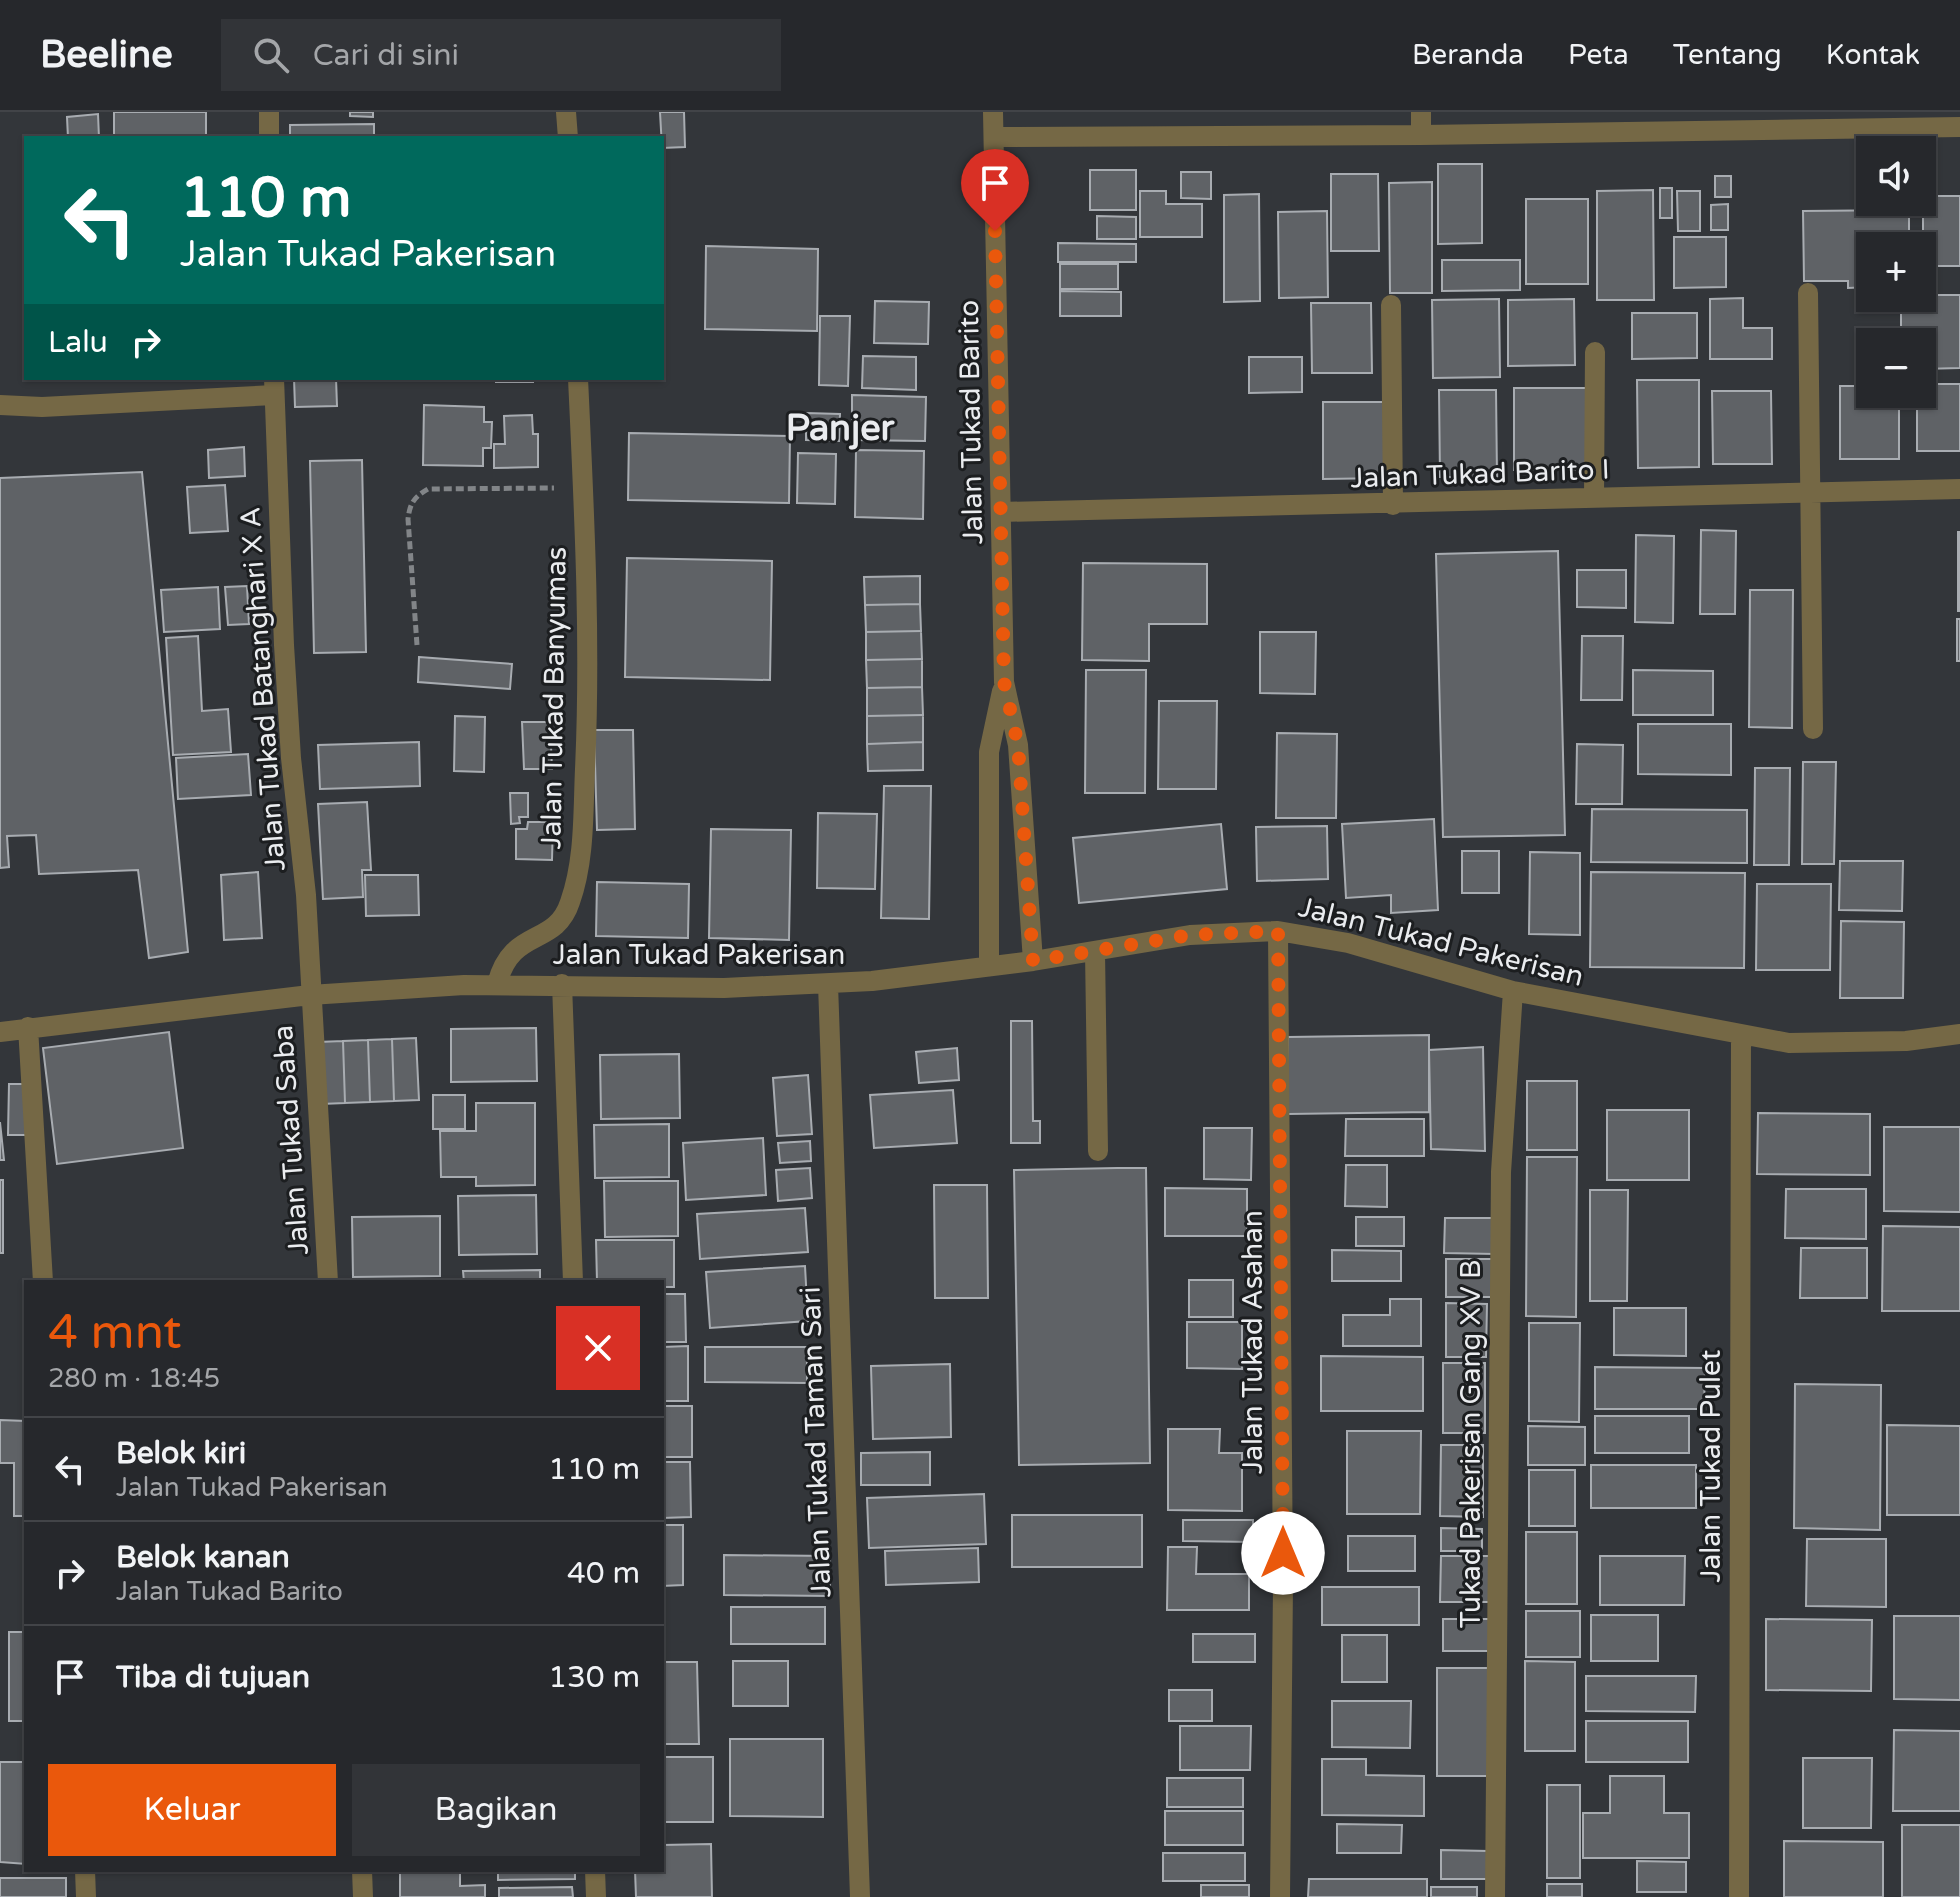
<!DOCTYPE html>
<html lang="id">
<meta charset="utf-8">
<style>
:root{--surface:#26282c;--page:#323438;--text:#f1f3f6;--muted:#a4a6a9;--line:#424448;--accent:#ea580c}
body{margin:0;font-family:"Varela Round",sans-serif;background:var(--page);color:var(--text);height:100vh;display:flex;flex-direction:column;font-size:30px;white-space:nowrap}
*{box-sizing:border-box;margin:0}
p{font-size:26px;color:var(--muted)}
.icon{flex:none;width:44px;height:44px;fill:none;stroke:currentColor;stroke-width:2;stroke-linecap:round;stroke-linejoin:round}
.map{position:relative;flex:1;overflow:hidden}
.side{position:absolute;left:24px;top:1168px;width:640px;height:592px;display:flex;flex-direction:column;background:var(--surface);border-radius:0px;box-shadow:0 2px 6px #0004,0 0 0 2px var(--line)}
.side>*{flex:none}
.guide{position:absolute;left:24px;top:24px;width:640px;height:244px;border-radius:0px;box-shadow:0 2px 6px #0004,0 0 0 2px var(--line);background:#00695c;color:#fff;overflow:hidden}
.tools{position:absolute;left:1856px;top:24px;display:grid;gap:16px}
.tools a{display:grid;place-items:center;width:80px;height:80px;border-radius:0px;background:var(--surface);box-shadow:0 2px 6px #0004,0 0 0 2px var(--line);font-size:40px}
.pin{position:absolute;display:grid;place-items:center;width:68px;height:68px;color:#fff;margin:-82px -34px;border-radius:50% 50% 50% 0;rotate:-45deg;box-shadow:0 0 8px #0007}
.pin .icon{rotate:45deg}
.me{position:absolute;width:88px;margin:-44px;rotate:0deg;stroke-linejoin:round;filter:drop-shadow(0 0 6px #0008)}
.turn{display:flex;align-items:center;gap:28px;height:168px;padding:0 24px;font-size:36px}
.turn .icon{width:104px;height:104px;stroke-width:2.5}
.turn b{display:block;font-size:56px;line-height:68px}
.then{display:flex;align-items:center;height:76px;padding:0 24px;background:#0003;gap:16px;font-size:30px}
.round{display:grid;place-items:center;flex:none;width:84px;height:84px;border-radius:0px;background:var(--page)}
.summary{display:flex;align-items:center;justify-content:space-between;height:136px;padding:0 24px}
h1{font-size:48px;font-weight:600;line-height:60px;color:var(--accent)}
.action{display:flex;gap:16px;margin-top:auto;padding:16px 24px}
.action a{flex:1;height:92px;border-radius:0px;background:var(--accent);color:#fff;font-size:32px;font-weight:600;line-height:92px;text-align:center}
.action a+a{background:var(--page);color:var(--text)}
ul{padding:0;list-style:none}
li{display:flex;align-items:center;gap:24px;height:104px;padding:0 24px;border-top:2px solid var(--line)}
li div{flex:1}
li b{display:block;font-size:30px}
li em{font-style:normal}
header{display:flex;align-items:center;gap:48px;box-sizing:border-box;height:112px;padding:0 40px;background:var(--surface);border-bottom:2px solid var(--line)}
header strong{font-size:38px}
nav{display:flex;gap:44px;margin-inline-start:auto;font-size:28px}
.search{width:560px;height:72px;background:var(--page);display:flex;align-items:center;gap:20px;box-sizing:border-box;padding:0 28px;border-radius:0px;color:var(--muted);font-size:30px}
.map>svg:first-child{display:block}
</style>
<header>
<strong>Beeline</strong>
<div class="search"><svg class="icon" aria-label="search" viewBox="0 0 24 24"><circle cx="10" cy="10" r="6"/><path d="M15 15l6 6"/></svg>Cari di sini</div>
<nav><a>Beranda</a><a>Peta</a><a>Tentang</a><a>Kontak</a></nav>
</header>
<div class="map">
<svg width="1960" height="1785" viewBox="0 0 1960 1785">
<rect width="100%" height="100%" fill="#33363a"/>
<path fill="#5f6266" stroke="#a8acb1" stroke-width="2" d="M114,0H206V25L114,24Z
M350,0H373V5L350,4Z
M660,0H684L685,35L662,36Z
M98,2L99,26H68L67,5Z
M374,12V26H290V13Z
M1438,52H1482V131L1438,132Z
M1090,58H1136V98H1090Z
M1181,60H1211V87L1181,86Z
M1331,62H1378L1379,139H1331Z
M1715,64H1731V85H1715Z
M1432,70V181H1390L1389,71Z
M1660,76H1672V106H1660Z
M1653,78L1654,188H1597V79Z
M1140,79H1166V92H1202V125H1140Z
M1677,79H1700V119H1678Z
M1259,82L1260,189L1224,190V83Z
M1923,84H1960V154H1923Z
M1526,87H1588V172H1526Z
M1728,92V118H1711V93Z
M1909,98V134H1870V175L1848,176V169H1804L1803,99Z
M1327,99L1328,185L1279,186L1278,100Z
M1097,104L1136,105V127H1097Z
M1674,125H1726V175L1674,176Z
M1058,131L1136,132V150H1058Z
M706,134L818,137L817,219L705,217Z
M1442,148H1520V178L1442,179Z
M1060,152H1118V177H1060Z
M1060,179L1121,180V204H1060Z
M1922,183H1960V256L1922,257V230H1901V186Z
M1743,186V216H1772V247H1710V187Z
M1499,187L1500,265L1433,266L1432,188Z
M1574,187L1575,253L1508,254V188Z
M875,189L929,190L928,232L874,231Z
M1311,191H1371L1372,261H1312Z
M1632,201H1697V246L1632,247Z
M820,204H850L848,274L819,273Z
M863,244L916,245V278L862,276Z
M1249,245H1302V280L1249,281Z
M294,266H336L337,294L295,295Z
M496,266H533V270H496Z
M1637,268H1699V355L1638,356Z
M1922,272H1960V339H1917V282H1922Z
M1840,274H1870V282H1899V347H1840Z
M1514,276H1586V358H1514Z
M1439,278H1496L1497,365H1440Z
M1712,279H1771L1772,352H1713Z
M852,283L926,285L925,329L852,328Z
M1323,290H1388V366L1323,367Z
M424,293L484,295V310H492L491,336H483V354L423,353Z
M806,301L840,302L839,329L806,328Z
M532,303L533,322H538V355L494,356V332H505L504,304Z
M629,321L790,324L789,391L628,388Z
M244,335L245,364L209,366L208,338Z
M856,338L924,339L923,407L855,405Z
M798,341L836,342L835,392L797,391Z
M362,348L366,540L314,541L310,349Z
M142,360L188,840L149,846L138,758L39,762L36,723L7,724L9,755L0,756V366Z
M225,373L228,419L190,421L187,375Z
M1701,418L1736,419L1735,502H1700Z
M1958,420H1960V499H1958Z
M1636,423L1674,424L1673,511L1635,510Z
M1558,439L1565,723L1443,725L1436,442Z
M627,446L772,449L770,568L625,565Z
M1083,451L1207,452V512H1149V549L1082,548Z
M1577,458H1626V496L1577,495Z
M920,464V492L865,493L864,465Z
M247,474L249,512L228,513L225,475Z
M218,475L220,517L164,520L161,478Z
M1750,478H1793L1792,616L1749,615Z
M920,492L921,519L866,520L865,493Z
M1957,507H1960V549H1957Z
M921,519L922,547L866,548V520Z
M1260,520H1316L1315,582L1260,581Z
M198,524L202,599L228,597L231,640L173,643L166,526Z
M1582,524H1623L1622,588H1581Z
M419,545L512,552L510,577L418,570Z
M922,547V575L867,576L866,548Z
M1086,558H1146L1145,681H1085Z
M1633,558L1713,559V603H1633Z
M922,575L923,603L867,604V576Z
M1159,589H1217L1216,677H1158Z
M923,603V630L867,632V604Z
M455,604L485,605L484,660L454,659Z
M522,610H550L552,657H524Z
M1638,612H1731V663L1638,662Z
M594,618H633L635,717L597,718Z
M1277,621L1337,622L1336,706H1276Z
M419,630L420,674L320,677L318,633Z
M923,630V658L868,659L867,632Z
M1577,632L1623,633L1622,692H1576Z
M248,642L251,683L178,687L176,646Z
M1803,650H1836L1834,752H1802Z
M1755,656H1790L1789,753H1754Z
M884,674H931L929,807L881,806Z
M510,681H528V705H519L520,711L511,712Z
M367,690L371,758H362L363,785L323,787L318,692Z
M1592,697L1747,698V751L1591,750Z
M818,701L877,702L875,777L817,776Z
M1434,707L1438,798L1391,801V783L1346,786L1342,712Z
M528,710H553L552,748L516,747V717H527Z
M1221,712L1227,777L1079,791L1073,726Z
M1327,714L1328,767L1257,769L1256,715Z
M711,717L791,718L789,828L709,826Z
M1462,739H1499V781H1462Z
M1530,740L1580,741V823L1529,822Z
M1840,749H1903L1902,799L1839,798Z
M258,760L262,826L224,828L221,763Z
M1591,760L1745,761L1744,856L1590,855Z
M365,763H418L419,803L366,804Z
M597,770L689,772L688,826L596,824Z
M1757,772H1831L1830,858H1756Z
M1841,809L1904,810L1903,886H1840Z
M1011,909H1032L1033,1009H1040V1031H1011Z
M536,916L537,969L451,970V917Z
M169,920L183,1036L57,1052L43,936Z
M1429,923V1000L1288,1002V925Z
M416,926L419,988L394,989L392,927Z
M392,927L394,989L370,990L368,928Z
M368,928L370,990L345,991L343,929Z
M343,929L345,991L321,992L318,930Z
M1483,935L1485,1039L1431,1037L1429,938Z
M957,936L959,968L919,971L916,940Z
M679,942L680,1006L601,1007L600,943Z
M808,963L812,1022L777,1024L773,966Z
M1527,969H1577V1038H1527Z
M9,972H28L27,1023H8Z
M953,978L957,1031L874,1036L870,983Z
M433,983H465V1017H433Z
M476,991H535V1073L476,1074V1065H441L440,1019H476Z
M1607,998H1689V1068H1607Z
M1758,1001L1870,1002V1063L1757,1062Z
M1346,1007H1424V1044H1345Z
M0,1010L4,1048H0Z
M669,1012V1065L595,1066L594,1013Z
M1884,1015H1960V1100L1884,1099Z
M1204,1016H1252L1251,1068L1204,1067Z
M763,1026L766,1083L686,1088L683,1031Z
M810,1029L811,1049L780,1051L778,1031Z
M1527,1045H1577L1576,1205L1526,1204Z
M1346,1053H1387V1095L1345,1094Z
M810,1056L812,1086L778,1089L776,1058Z
M1117,1056H1146L1150,1351L1019,1353L1014,1058Z
M0,1068H3V1141H0Z
M604,1069H678V1124L605,1125Z
M934,1073H987L988,1186H935Z
M1165,1076L1247,1077V1124H1165Z
M1786,1077H1866V1127L1785,1126Z
M1590,1078H1628L1627,1189H1590Z
M536,1083L537,1142L459,1143L458,1084Z
M805,1096L808,1140L700,1147L697,1102Z
M440,1104V1164L353,1165L352,1105Z
M1356,1105H1404V1134H1356Z
M1445,1106H1495V1142L1444,1141Z
M1883,1114L1960,1115V1199H1882Z
M596,1128H674V1175H662V1170H597Z
M1801,1136H1867V1186H1800Z
M1332,1138L1401,1139V1169H1332Z
M1446,1147H1493V1185H1446Z
M805,1154L808,1209L710,1216L706,1160Z
M540,1158V1170H464L463,1159Z
M1189,1168H1233V1205H1189Z
M662,1182H685L686,1230H662Z
M1390,1187H1421V1234H1343V1203H1390Z
M1446,1191L1487,1192L1486,1245H1446Z
M1614,1196H1686V1244L1614,1243Z
M1187,1210H1242V1257L1187,1256Z
M1529,1211H1580L1579,1310L1529,1309Z
M688,1234V1289H662V1235Z
M705,1235H807V1271L705,1270Z
M1321,1244L1423,1245V1299H1321Z
M1443,1251H1485V1321H1443Z
M950,1252L951,1325L873,1327L871,1254Z
M1595,1255L1705,1256L1704,1297H1595Z
M1795,1272L1881,1273L1880,1418L1794,1416Z
M662,1294H692V1345H662Z
M1595,1304H1689V1341H1595Z
M0,1308L26,1309V1404H14V1351H0Z
M1887,1313L1960,1314V1403H1887Z
M1528,1314L1585,1315V1353H1528Z
M1168,1317H1220L1219,1341H1242V1399L1168,1398Z
M1347,1319H1421L1420,1402H1347Z
M1441,1333H1483V1405L1440,1404Z
M930,1340V1373H861V1341Z
M662,1350H690L691,1405L662,1406Z
M1591,1353H1696V1396H1591Z
M1529,1358H1575V1414H1529Z
M984,1382L986,1432L869,1436L867,1386Z
M1012,1403H1142V1455H1012Z
M1183,1408H1253V1430L1183,1429Z
M662,1413H683V1473L662,1474Z
M1441,1416L1482,1417V1439H1441Z
M1526,1420H1577V1492H1526Z
M1348,1424H1415V1459H1348Z
M1807,1427H1886V1495L1806,1494Z
M1168,1435H1197L1196,1462H1249V1498H1167Z
M978,1436L979,1470L886,1473L885,1439Z
M724,1443L830,1444V1484L724,1483Z
M1441,1444H1490V1490H1440Z
M1600,1444H1685L1684,1493H1600Z
M1322,1475H1419V1513H1322Z
M731,1495H825V1532H731Z
M1526,1499H1580V1545H1526Z
M1591,1503H1658V1549H1591Z
M1894,1504H1960V1588L1894,1587Z
M1443,1507H1490V1539H1443Z
M1766,1507L1872,1508L1871,1579L1766,1578Z
M9,1520H26V1609H9Z
M1193,1522H1255V1550H1193Z
M1342,1523H1387V1570H1342Z
M733,1549H788V1594H733Z
M1525,1549L1575,1550V1639H1525Z
M662,1550H697L699,1632H662Z
M1437,1556H1488V1664H1437Z
M1586,1564H1696L1695,1600L1586,1599Z
M1169,1578H1212V1609H1169Z
M1332,1589H1411L1410,1636L1332,1635Z
M1586,1609H1688V1650H1586Z
M1180,1614H1251L1250,1658H1180Z
M1894,1618L1960,1619V1699H1893Z
M730,1627H823V1705L730,1704Z
M662,1645H713V1710H662Z
M1803,1646H1872L1871,1716H1803Z
M1322,1647H1366V1663L1424,1664V1704L1322,1703Z
M0,1650H26V1752L0,1750Z
M1610,1664H1664V1701H1689V1746H1583V1701H1610Z
M1167,1666H1243V1695H1167Z
M1547,1673H1580V1766H1547Z
M1165,1699H1243V1733H1165Z
M1337,1712L1402,1713L1401,1741H1337Z
M1902,1713H1960V1785H1902Z
M1784,1729L1883,1730V1785H1784Z
M711,1732L712,1785H636L635,1758H662V1733Z
M1441,1738L1488,1739V1767H1441Z
M1163,1741H1245V1769H1163Z
M1637,1749L1686,1750V1780H1637Z
M400,1758H460V1774L485,1773V1785H400Z
M498,1758H575V1767L498,1768Z
M0,1766H66V1785H0Z
M1309,1767H1427V1785H1308Z
M1547,1772H1582V1785H1547Z
M1201,1773H1249V1785H1201Z
M572,1775L573,1785H499V1776Z
M1431,1775H1477V1785H1431Z"/>
<g fill="none" stroke-linecap="round" stroke-linejoin="round">
<path stroke="#828588" stroke-width="5" stroke-dasharray="8 4" stroke-linecap="butt" d="M417,533L408,407C410,391 414,385 428,377L554,376"/>
<path stroke="#756845" stroke-width="20" d="M269,0V26
M566,0L568,26
M993,0L1004,570L1018,633L1033,849
M1421,0V23
M994,25L1421,23L1960,15
M1808,181L1813,617
M1391,193L1393,393
M274,266L284,533L291,646L306,783L328,1170
M0,293L42,295L274,283
M1594,386L1595,240
M1001,400L1960,377
M1278,819L1283,1472L1280,1785
M1095,840L1098,1039
M989,854V640L1002,579
M497,872C512,814 555,836 570,790C585,748 583,700 585,657C591,527 584,396 578,266
M562,872L573,1170
M828,872L860,1785
M28,915L43,1170
M0,920L310,883L464,873L724,876L872,869L1033,849L1190,823L1278,819L1348,831L1513,879L1789,931L1906,929L1960,922
M85,1758L86,1785
M362,1758L363,1785
M595,1758L596,1785
M1495,1785L1501,1060L1513,879
M1739,1785L1741,923"/>
</g>
<g fill="none" stroke-linecap="round" stroke-linejoin="round">
<path stroke="#ea580c" stroke-width="14" stroke-dasharray="0 25.2" d="M995,119L1004,570L1018,633L1033,849L1190,823L1278,819L1283,1441"/>
</g>
<g text-anchor="middle" dominant-baseline="central" stroke-width="6" stroke-linejoin="round" paint-order="stroke">
<g font-size="28" fill="#eaecef" stroke="#1c1e20">
<text transform="translate(971 310) rotate(-91)">Jalan Tukad Barito</text>
<text transform="translate(1480 362) rotate(-2)">Jalan Tukad Barito I</text>
<text transform="translate(263 577) rotate(-94)">Jalan Tukad Batanghari X A</text>
<text transform="translate(554 586) rotate(-89)">Jalan Tukad Banyumas</text>
<text transform="translate(1441 830) rotate(14)">Jalan Tukad Pakerisan</text>
<text x="699" y="843">Jalan Tukad Pakerisan</text>
<text transform="translate(291 1028) rotate(-94)">Jalan Tukad Saba</text>
<text transform="translate(1253 1230) rotate(-90)">Jalan Tukad Asahan</text>
<text transform="translate(816 1330) rotate(-92)">Jalan Tukad Taman Sari</text>
<text transform="translate(1471 1332) rotate(-90)">Tukad Pakerisan Gang XV B</text>
<text transform="translate(1711 1354) rotate(-90)">Jalan Tukad Pulet</text>
</g>
<g font-size="36" font-weight="bold" fill="#eaecef" stroke="#1c1e20">
<text x="840" y="316">Panjer</text>
</g>
</g>
</svg>
<div class="tools">
<a><svg class="icon" aria-label="sound" viewBox="0 0 24 24"><path d="M4 9h4l5-4v14l-5-4H4zM17 9q2 3 0 6"/></svg></a>
<a>+</a>
<a>−</a>
</div>
<div class="pin" style="left:995px;top:119px;background:#d93025"><svg class="icon" aria-label="arrive" viewBox="0 0 24 24"><path d="M6 21V4h12l-3 4 3 4H6"/></svg></div>
<svg class="me" style="left:1283px;top:1441px" viewBox="-20 -20 40 40"><circle r="19" fill="#fff"/><path d="M0-13L10 11 0 6-10 11z" fill="#ea580c"/></svg>
<div class="guide">
<div class="turn"><svg class="icon" aria-label="left" viewBox="0 0 24 24"><path d="M17 20v-9H6M10 6l-5 5 5 5"/></svg><div><b>110 m</b>Jalan Tukad Pakerisan</div></div>
<div class="then">Lalu<svg class="icon" aria-label="right" viewBox="0 0 24 24"><path d="M7 20v-9h11M14 6l5 5-5 5"/></svg></div>
</div>
<section class="side">
<div class="summary"><div><h1>4 mnt</h1><p>280 m · 18:45</p></div><a class="round" style="background:#d93025;color:#fff"><svg class="icon" aria-label="close" viewBox="0 0 24 24"><path d="M6 6l12 12M18 6L6 18"/></svg></a></div>
<ul>
<li><svg class="icon" aria-label="left" viewBox="0 0 24 24"><path d="M17 20v-9H6M10 6l-5 5 5 5"/></svg><div><b>Belok kiri</b><p>Jalan Tukad Pakerisan</p></div><em>110 m</em></li>
<li><svg class="icon" aria-label="right" viewBox="0 0 24 24"><path d="M7 20v-9h11M14 6l5 5-5 5"/></svg><div><b>Belok kanan</b><p>Jalan Tukad Barito</p></div><em>40 m</em></li>
<li><svg class="icon" aria-label="arrive" viewBox="0 0 24 24"><path d="M6 21V4h12l-3 4 3 4H6"/></svg><div><b>Tiba di tujuan</b></div><em>130 m</em></li>
</ul>
<div class="action"><a>Keluar</a><a>Bagikan</a></div>
</section>
</div>
